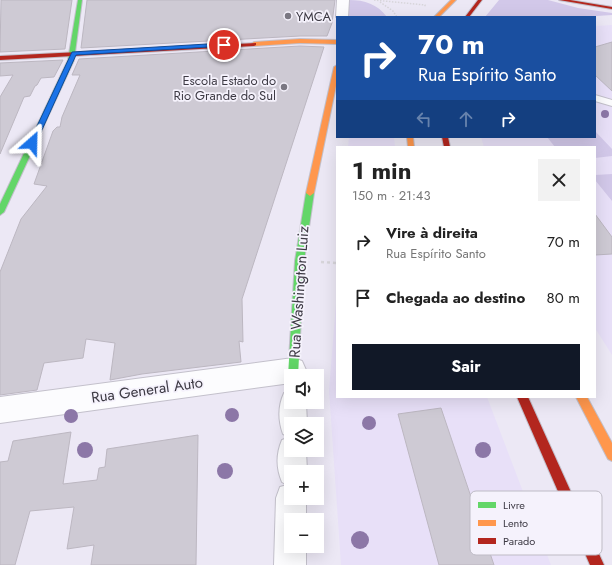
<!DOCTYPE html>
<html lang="pt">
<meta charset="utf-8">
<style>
:root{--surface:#fff;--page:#f2f2f2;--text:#222;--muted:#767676;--accent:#111827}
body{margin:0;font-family:Jost,sans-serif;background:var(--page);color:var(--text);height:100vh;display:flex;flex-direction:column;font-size:15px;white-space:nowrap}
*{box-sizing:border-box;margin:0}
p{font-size:13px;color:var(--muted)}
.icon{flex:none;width:22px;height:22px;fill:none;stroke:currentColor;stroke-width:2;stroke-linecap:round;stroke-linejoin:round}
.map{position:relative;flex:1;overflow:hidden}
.side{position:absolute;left:336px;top:146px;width:260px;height:252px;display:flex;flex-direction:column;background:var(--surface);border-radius:0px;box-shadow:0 4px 16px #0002}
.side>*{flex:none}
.hud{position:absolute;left:336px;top:16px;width:260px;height:122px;border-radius:0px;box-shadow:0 4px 16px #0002;background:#1a4fa0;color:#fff;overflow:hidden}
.controls{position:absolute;left:284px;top:369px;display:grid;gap:8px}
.controls a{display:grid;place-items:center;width:40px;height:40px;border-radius:0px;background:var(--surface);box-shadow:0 4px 16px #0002;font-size:20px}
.pin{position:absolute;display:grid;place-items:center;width:34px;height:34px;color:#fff;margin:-17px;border:2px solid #fff;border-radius:50%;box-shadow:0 1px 4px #0007}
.me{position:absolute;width:44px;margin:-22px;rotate:25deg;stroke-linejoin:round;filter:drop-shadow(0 0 3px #0008)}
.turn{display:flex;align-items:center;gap:14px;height:84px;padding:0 16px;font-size:18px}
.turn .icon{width:52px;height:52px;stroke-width:2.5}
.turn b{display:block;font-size:28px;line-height:34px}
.lanes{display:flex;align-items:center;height:38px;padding:0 16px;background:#0003;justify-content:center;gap:20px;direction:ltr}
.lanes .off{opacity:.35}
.round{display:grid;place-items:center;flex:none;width:42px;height:42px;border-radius:0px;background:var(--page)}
.summary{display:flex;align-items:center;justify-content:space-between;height:68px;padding:0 16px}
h1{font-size:24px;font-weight:700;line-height:30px}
.primary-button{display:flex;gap:8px;margin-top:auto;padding:8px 16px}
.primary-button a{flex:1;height:46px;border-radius:0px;background:var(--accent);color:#fff;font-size:16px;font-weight:700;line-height:46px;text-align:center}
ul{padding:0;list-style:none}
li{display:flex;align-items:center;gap:12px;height:56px;padding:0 16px}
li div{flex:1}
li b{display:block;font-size:15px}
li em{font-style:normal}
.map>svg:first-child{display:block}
</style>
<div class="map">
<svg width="612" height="565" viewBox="0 0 612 565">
<rect width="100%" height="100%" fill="#ece8f5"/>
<path fill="#e8e0f8" d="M612,25V355L595,328V147H484L481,137H595V26Z
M349,137H394L395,147H348Z
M337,291V397H487L551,565H341L329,390Z"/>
<path fill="#d2c8e9" d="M349,0C365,0 377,4 387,17H349Z
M499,0H548L578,8L612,13V15L581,17H485Z
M595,131L612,149V156L595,158V147H555L547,137H595Z
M612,174V201L595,180V175Z"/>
<path fill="#cecad4" stroke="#bcb7c1" d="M1,0H72L65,49L0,52Z
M87,0H335L332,23L327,36H300L81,48Z
M612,42V91L595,75V47Z
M300,46L324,47L242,299L243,342L239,341L241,362L142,374L110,380L115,343L86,339L83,358L44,363L37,390L0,395V272L21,219L47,186L34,184L53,131L57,127H60L62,117L80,75H72L79,59Z
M63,60L54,77L41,78L37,85L35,86L30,96L24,97L0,154V97L13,75L0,76V63Z
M595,214L612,237V254L595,255Z
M441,408L494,565H439L398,414Z
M71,432L63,484L97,480L99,468L105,467L107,449L198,435L196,565H91L94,545L67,549L74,507L30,511L15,565H0V462L8,461L13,441Z"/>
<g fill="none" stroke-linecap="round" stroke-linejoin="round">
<g stroke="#c3c0cb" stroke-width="2">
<path id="lane" d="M595,95L612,100V106L595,101Z"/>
</g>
<g stroke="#c3c0cb" stroke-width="2">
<path id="street" d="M337,0H349L348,17H336Z
M293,358L302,361L306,370L303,376H291V383L0,423V397Z
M291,390V402H306L307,424H291V450H306L307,472H291V498H306V520H291V546H306V565H274L276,498L280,487L287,485L282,482C276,468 276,454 282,440L290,437L283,434C278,420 278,406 284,393Z"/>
</g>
<g stroke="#c3c0cb" stroke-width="2">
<path id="fast" d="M78,0H82L74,60L4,212L0,215V204L68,60Z
M310,190L314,193L304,261L298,376H291V380L288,376L295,261L306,193Z"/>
</g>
<g stroke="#c3c0cb" stroke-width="2">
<path id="slow" d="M451,0H456L439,17H434Z
M300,39L337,40V44L300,43L254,46L251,44L254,42Z
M337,65V81L314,193L310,196L306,193L334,67Z
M407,137H413L414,147H408Z
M576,397H587L612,443V461L608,459Z"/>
</g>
<g stroke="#c3c0cb" stroke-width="2">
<path id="jam" d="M478,0H482L469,17H465Z
M559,0H570L612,7V9Z
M256,43V45L254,46L0,60V56Z
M442,137H448L450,147H444Z
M517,397H528L604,565H590Z"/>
</g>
<path stroke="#d7d5da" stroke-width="1.5" stroke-dasharray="1.5 1.5" stroke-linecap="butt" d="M374,0L425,5V7
M380,2L393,11L397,17"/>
<path stroke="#d7d5da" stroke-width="2.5" stroke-dasharray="3 3" stroke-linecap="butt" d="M321,262L337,263"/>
<use href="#lane" fill="#fcfcfe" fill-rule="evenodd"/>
<use href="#street" fill="#fcfcfe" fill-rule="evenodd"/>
<use href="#fast" fill="#63d668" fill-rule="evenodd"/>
<use href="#slow" fill="#ff974d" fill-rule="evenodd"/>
<use href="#jam" fill="#b3261e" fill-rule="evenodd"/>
</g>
<g fill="#8c77a7">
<circle cx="605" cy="114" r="4"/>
<circle cx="232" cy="415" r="7"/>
<circle cx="71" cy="416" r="7"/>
<circle cx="369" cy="423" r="7"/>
<circle cx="85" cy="450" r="8"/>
<circle cx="483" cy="450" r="8"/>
<circle cx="225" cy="471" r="8"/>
<circle cx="360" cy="540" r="9"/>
</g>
<path fill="#1a73e8" stroke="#114b97" d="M224,43L226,46L76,55L36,143L32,145L29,143L72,52Z"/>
<g fill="#7a7782" stroke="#f5f2fc" stroke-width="1.5">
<circle cx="288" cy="16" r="4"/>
<circle cx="284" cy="87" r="4"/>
</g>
<g text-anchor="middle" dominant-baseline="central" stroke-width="3.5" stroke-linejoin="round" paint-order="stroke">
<g font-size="13" fill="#3d3a44" stroke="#f5f2fc" text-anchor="start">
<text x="296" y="16">YMCA</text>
<text x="276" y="80" text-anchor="end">Escola Estado do<tspan x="276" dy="15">Rio Grande do Sul</tspan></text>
</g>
<g font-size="15" fill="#3d3a44" stroke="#f5f2fc">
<text transform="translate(299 292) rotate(-86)">Rua Washington Luiz</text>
<text transform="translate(147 390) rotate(-8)">Rua General Auto</text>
</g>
</g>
<rect x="470" y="491" width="132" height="64" rx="6" fill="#f5f2fc" stroke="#bebbc5" stroke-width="1"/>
<rect x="478" y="502" width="18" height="6" fill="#63d668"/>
<rect x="478" y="520" width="18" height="6" fill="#ff974d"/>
<rect x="478" y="538" width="18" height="6" fill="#b3261e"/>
<g font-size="11" fill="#3d3a44">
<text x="503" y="509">Livre</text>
<text x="503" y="527">Lento</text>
<text x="503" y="545">Parado</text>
</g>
</svg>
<div class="controls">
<a><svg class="icon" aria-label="sound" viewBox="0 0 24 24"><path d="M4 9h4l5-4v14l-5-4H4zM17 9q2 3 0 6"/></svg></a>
<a><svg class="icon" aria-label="layers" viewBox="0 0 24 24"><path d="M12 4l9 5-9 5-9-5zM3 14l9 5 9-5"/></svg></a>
<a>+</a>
<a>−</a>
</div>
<div class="pin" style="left:224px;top:45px;background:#d93025"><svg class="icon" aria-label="arrive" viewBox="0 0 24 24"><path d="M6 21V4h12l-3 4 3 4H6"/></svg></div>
<svg class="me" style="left:32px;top:143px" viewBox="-20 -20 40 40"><path d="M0-17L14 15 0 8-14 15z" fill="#1a73e8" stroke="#fff" stroke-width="4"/></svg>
<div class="hud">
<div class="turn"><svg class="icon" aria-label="right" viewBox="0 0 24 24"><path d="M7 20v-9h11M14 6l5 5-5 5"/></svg><div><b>70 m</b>Rua Espírito Santo</div></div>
<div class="lanes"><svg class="icon off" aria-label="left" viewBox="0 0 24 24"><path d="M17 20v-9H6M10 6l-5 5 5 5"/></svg><svg class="icon off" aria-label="ahead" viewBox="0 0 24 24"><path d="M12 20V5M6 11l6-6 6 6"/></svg><svg class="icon" aria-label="right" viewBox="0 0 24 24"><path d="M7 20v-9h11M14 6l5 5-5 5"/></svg></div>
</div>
<section class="side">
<div class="summary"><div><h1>1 min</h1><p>150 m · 21:43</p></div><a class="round"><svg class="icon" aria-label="close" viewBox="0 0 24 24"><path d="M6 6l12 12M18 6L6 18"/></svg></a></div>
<ul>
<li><svg class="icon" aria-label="right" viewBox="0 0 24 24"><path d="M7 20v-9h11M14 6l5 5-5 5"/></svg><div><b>Vire à direita</b><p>Rua Espírito Santo</p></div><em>70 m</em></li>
<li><svg class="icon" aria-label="arrive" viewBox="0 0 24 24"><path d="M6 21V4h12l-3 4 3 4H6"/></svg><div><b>Chegada ao destino</b></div><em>80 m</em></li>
</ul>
<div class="primary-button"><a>Sair</a></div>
</section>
</div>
